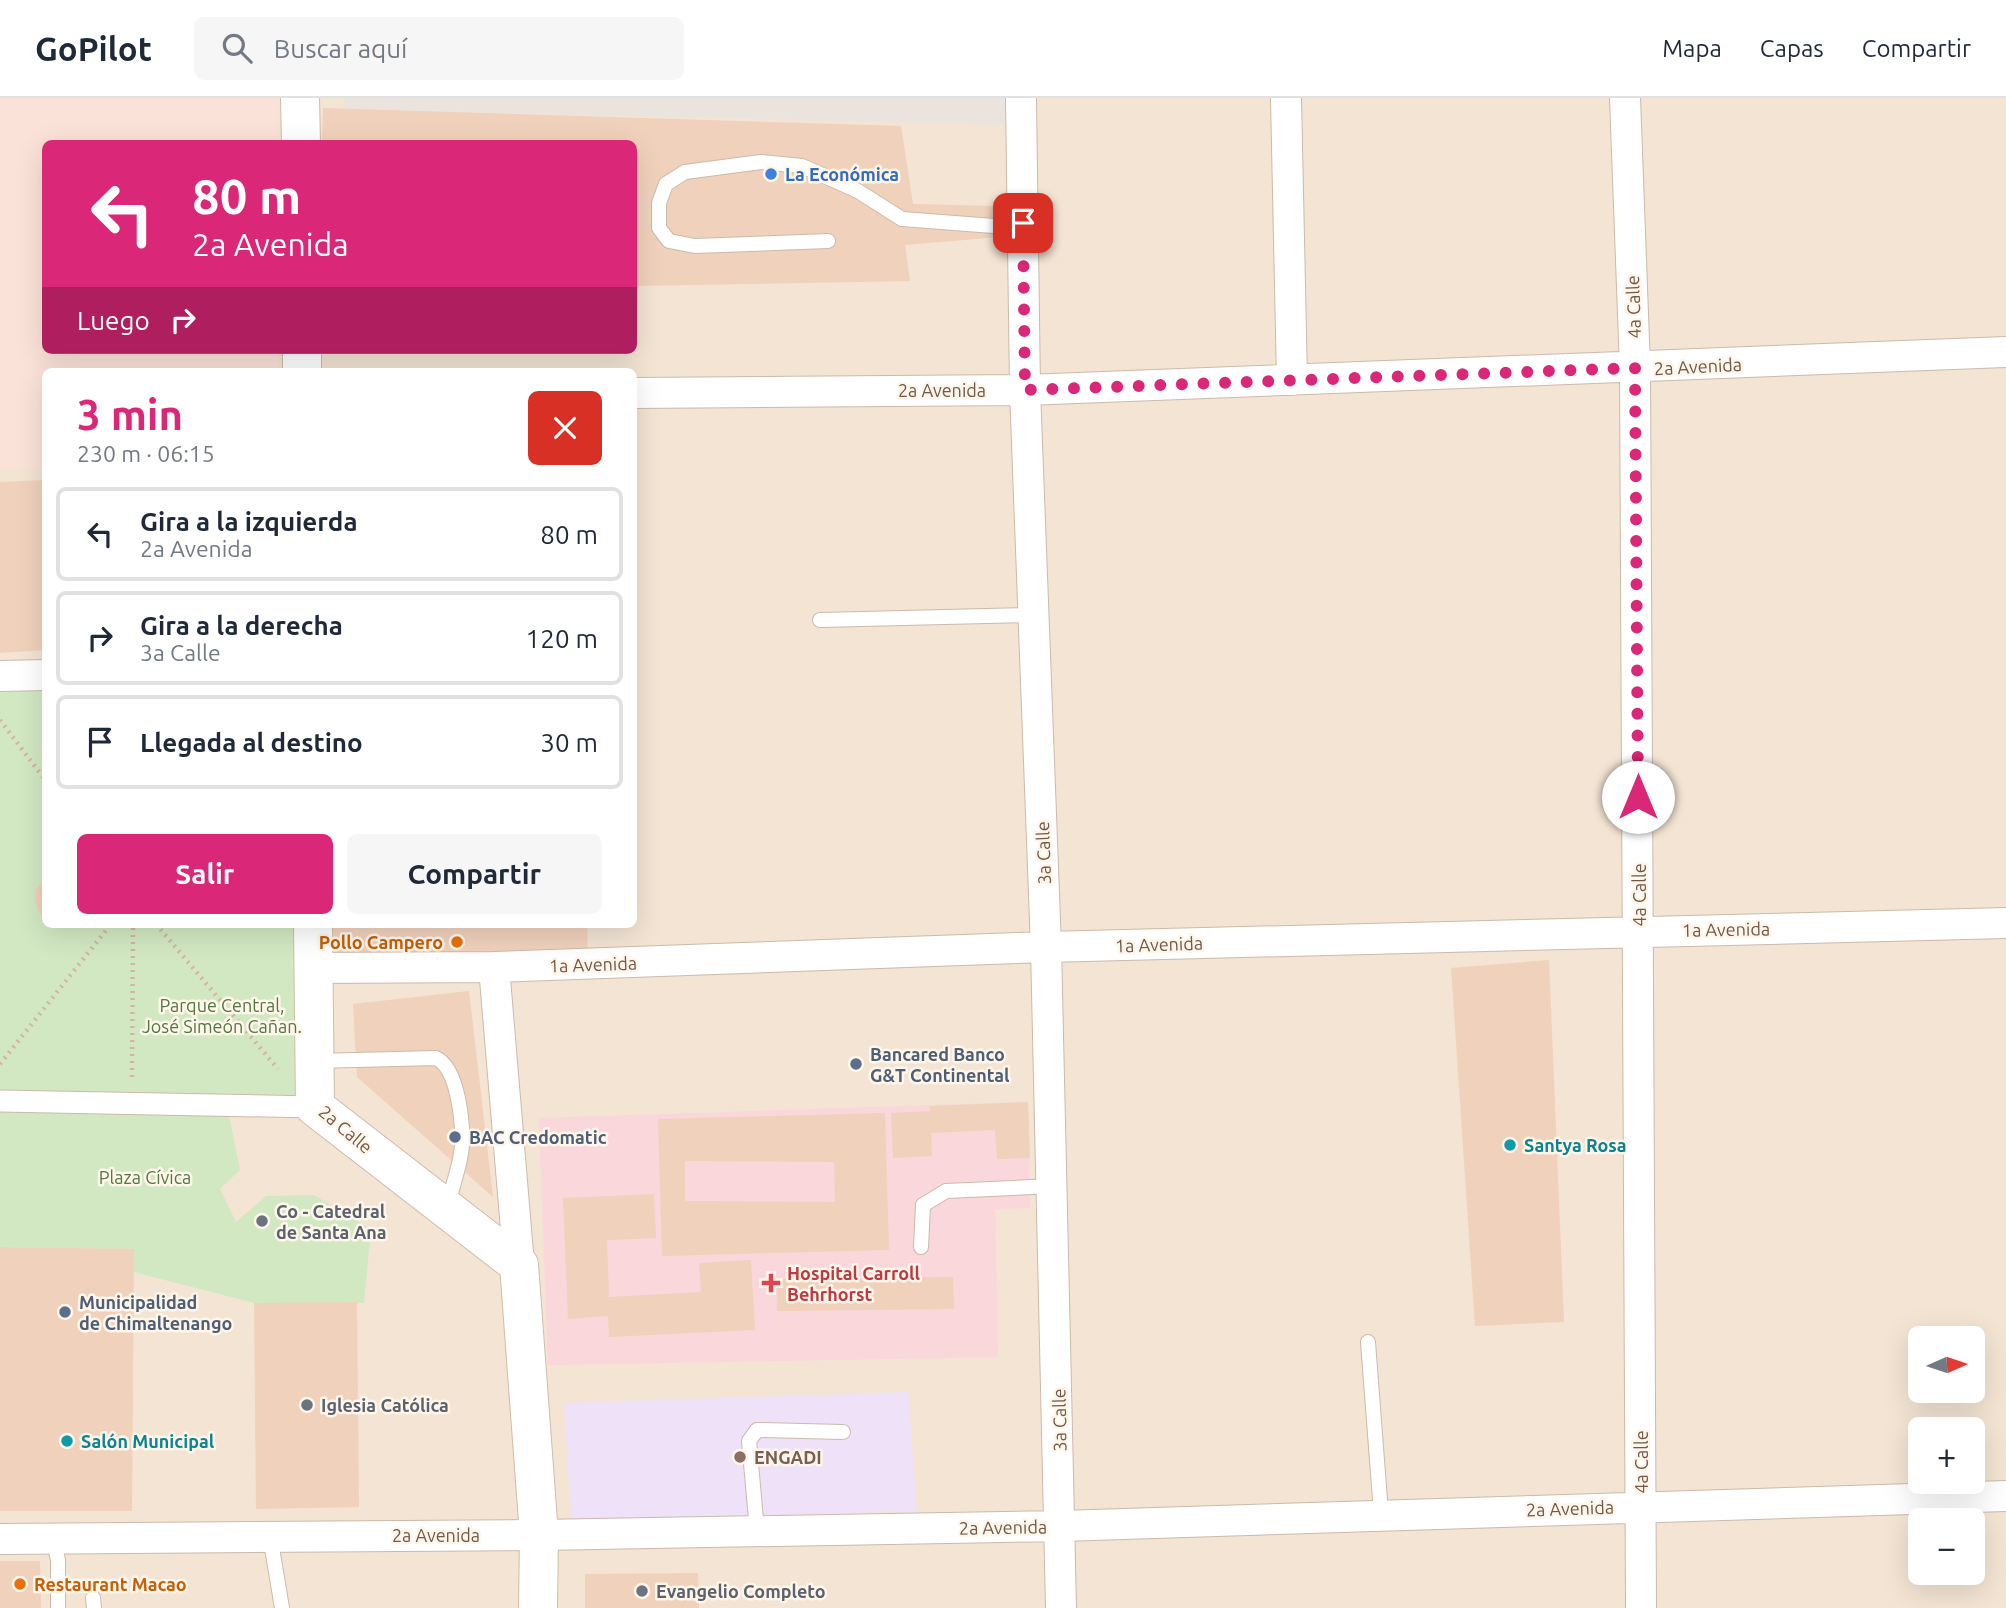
<!DOCTYPE html>
<html lang="es">
<meta charset="utf-8">
<style>
:root{--surface:#fff;--page:#f6f6f7;--text:#1f2937;--muted:#747a83;--line:#e0e1e3;--accent:#db2777}
body{margin:0;font-family:Ubuntu,sans-serif;background:var(--page);color:var(--text);height:100vh;display:flex;flex-direction:column;font-size:26px;white-space:nowrap}
*{box-sizing:border-box;margin:0}
p{font-size:23px;color:var(--muted)}
.icon{flex:none;width:38px;height:38px;fill:none;stroke:currentColor;stroke-width:2;stroke-linecap:round;stroke-linejoin:round}
.map{position:relative;flex:1;overflow:hidden}
.panel{position:absolute;left:42px;top:270px;width:595px;height:560px;display:flex;flex-direction:column;background:var(--surface);border-radius:10px;box-shadow:0 7px 28px #0002}
.panel>*{flex:none}
.top-card{position:absolute;left:42px;top:42px;width:595px;height:214px;border-radius:10px;box-shadow:0 7px 28px #0002;background:#db2777;color:#fff;overflow:hidden}
.needle{width:46px;rotate:87deg}
.tools{position:absolute;left:1908px;top:1228px;display:grid;gap:14px}
.tools a{display:grid;place-items:center;width:77px;height:77px;border-radius:10px;background:var(--surface);box-shadow:0 7px 28px #0002;font-size:35px}
.pin{position:absolute;display:grid;place-items:center;width:60px;height:60px;color:#fff;margin:-30px;border-radius:14px;box-shadow:0 4px 10px #0006}
.me{position:absolute;width:77px;margin:-38px;rotate:0deg;stroke-linejoin:round;filter:drop-shadow(0 0 5px #0008)}
.turn{display:flex;align-items:center;gap:24px;height:147px;padding:0 35px;font-size:32px}
.turn .icon{width:91px;height:91px;stroke-width:2.5}
.turn b{display:block;font-size:49px;line-height:60px}
.then{display:flex;align-items:center;height:66px;padding:0 35px;background:#0003;gap:14px;font-size:26px}
.round{display:grid;place-items:center;flex:none;width:74px;height:74px;border-radius:10px;background:var(--page)}
.head{display:flex;align-items:center;justify-content:space-between;height:119px;padding:0 35px}
h1{font-size:42px;font-weight:600;line-height:52px;color:var(--accent)}
.primary-button{display:flex;gap:14px;margin-top:auto;padding:14px 35px}
.primary-button a{flex:1;height:80px;border-radius:10px;background:var(--accent);color:#fff;font-size:28px;font-weight:600;line-height:80px;text-align:center}
.primary-button a+a{background:var(--page);color:var(--text)}
ul{padding:0;list-style:none}
li{display:flex;align-items:center;gap:21px;height:94px;margin:0 14px 10px;padding:0 21px;border:4px solid var(--line);border-radius:10px}
li div{flex:1}
li b{display:block;font-size:26px}
li em{font-style:normal}
header{display:flex;align-items:center;gap:42px;box-sizing:border-box;height:98px;padding:0 35px;background:var(--surface);border-bottom:2px solid var(--line)}
header strong{font-size:33px}
nav{display:flex;gap:38px;margin-inline-start:auto;font-size:24px}
.search{width:490px;height:63px;background:var(--page);display:flex;align-items:center;gap:18px;box-sizing:border-box;padding:0 24px;border-radius:10px;color:var(--muted);font-size:26px}
.map>svg:first-child{display:block}
</style>
<header>
<strong>GoPilot</strong>
<div class="search"><svg class="icon" aria-label="search" viewBox="0 0 24 24"><circle cx="10" cy="10" r="6"/><path d="M15 15l6 6"/></svg>Buscar aquí</div>
<nav><a>Mapa</a><a>Capas</a><a>Compartir</a></nav>
</header>
<div class="map">
<svg width="2006" height="1510" viewBox="0 0 2006 1510">
<rect width="100%" height="100%" fill="#fbf2e4"/>
<path fill="#f3e4d3" fill-rule="evenodd" d="M0,0H2006V1510H0ZM46,46H634V252H46ZM46,273H634V826H46ZM1920,1241H1972V1293H1920ZM1920,1332H1972V1384H1920ZM1920,1423H1972V1475H1920Z"/>
<path fill="#fbe2d8" d="M0,0H278V45L46,46V252H278V273H46L45,369L0,371Z"/>
<path fill="#ebe4de" d="M345,0H1006L1007,27L345,11Z"/>
<path fill="#efe1f8" d="M908,1294L917,1413L571,1423L564,1305Z"/>
<path fill="#f9d7db" d="M1028,1004L1030,1110L995,1111L998,1259L548,1267L539,1020Z"/>
<path fill="#d2e8c3" d="M45,577L46,826H313L315,1009L227,1008L240,1072L220,1091L236,1124L266,1098L314,1097L371,1131L364,1205H254L134,1174V1151L0,1149V578Z"/>
<path fill="#f0d1bc" fill-rule="evenodd" d="M323,10L901,28L913,106L996,108L999,139L905,147L910,183L634,188V46H322Z
M46,382V552L0,555V384Z
M46,779V821L38,812L35,802L36,791Z
M327,826H587L588,862L326,867Z
M1549,862L1564,1224L1475,1228L1451,870Z
M469,893L493,1099L357,979L353,906Z
M1028,1004L1030,1060L997,1061L995,1032L931,1035L932,1058L893,1060L891,1015L930,1013V1008Z
M885,1015L889,1152L662,1158L658,1021ZM685,1063L834,1064L835,1104L685,1103Z
M654,1096L656,1140L607,1142L609,1199L701,1194L699,1165L751,1162L755,1232L609,1239L608,1218L568,1221L563,1100Z
M0,1149L134,1151L132,1413H0Z
M953,1179L954,1211L777,1213V1181Z
M357,1204L359,1409L256,1411L254,1205Z
M0,1463H40L41,1510H0Z
M698,1475L699,1510H585V1476Z"/>
<g fill="none" stroke-linecap="round" stroke-linejoin="round">
<g stroke="#ccbaab" stroke-width="16">
<path id="service" d="M828,143L695,148L669,143L659,130V105L666,86L685,74L761,64L802,68L858,93L902,121L1007,129L1023,125
M820,522L1033,517
M315,963L436,960C458,970 463,1024 462,1047C461,1066 452,1088 448,1107
M921,1149L923,1107L946,1093L1053,1088
M1368,1244L1381,1415
M757,1433L749,1343L757,1332L843,1334
M270,1438L282,1510
M53,1440L58,1462V1510
M93,1500L94,1510"/>
</g>
<g stroke="#ccbaab" stroke-width="23">
<path id="pedestrian" d="M0,1003L315,1009"/>
</g>
<g stroke="#ccbaab" stroke-width="32">
<path id="minor" d="M1021,0L1025,292L1046,849L1061,1510
M1286,0L1292,282
M1625,0L1635,270L1641,1510
M634,295L1025,292L2006,254
M0,578L46,577
M494,869L519,1167
M313,870L494,869L1046,849L2006,825
M0,1441L539,1437L1061,1428L2006,1398"/>
</g>
<g stroke="#d1bcab" stroke-width="40">
<path id="secondary" d="M300,0L301,46
M302,252V273
M313,826L315,1009L519,1167L539,1437L538,1510"/>
</g>
<path stroke="#d5b4a0" stroke-width="4.5" stroke-dasharray="2 5" stroke-linecap="butt" d="M0,622L46,683
M156,826L278,971
M0,966L111,826
M132,979L133,826"/>
<use href="#service" stroke="#fff" stroke-width="14"/>
<use href="#pedestrian" stroke="#fff" stroke-width="21"/>
<use href="#minor" stroke="#fff" stroke-width="30"/>
<use href="#secondary" stroke="#fff" stroke-width="38"/>
</g>
<g fill="none" stroke-linecap="round" stroke-linejoin="round">
<path stroke="#db2777" stroke-width="12" stroke-dasharray="0 21.6" d="M1023,125L1025,292L1635,270L1638,699"/>
</g>
<circle fill="#3f7fe0" stroke="#fef6ea" stroke-width="2.5" cx="771" cy="76" r="7"/>
<g fill="#e8710a" stroke="#fef6ea" stroke-width="2.5">
<circle cx="457" cy="844" r="7"/>
<circle cx="20" cy="1486" r="7"/>
</g>
<g fill="#5c6f8a" stroke="#fef6ea" stroke-width="2.5">
<circle cx="856" cy="966" r="7"/>
<circle cx="455" cy="1039" r="7"/>
<circle cx="65" cy="1214" r="7"/>
</g>
<g fill="#0f9aa8" stroke="#fef6ea" stroke-width="2.5">
<circle cx="1510" cy="1047" r="7"/>
<circle cx="67" cy="1343" r="7"/>
</g>
<g fill="#6b7280" stroke="#fef6ea" stroke-width="2.5">
<circle cx="262" cy="1123" r="7"/>
<circle cx="307" cy="1307" r="7"/>
<circle cx="642" cy="1493" r="7"/>
</g>
<path fill="#e0444e" stroke="#fef6ea" stroke-width="2.5" d="M767.5 1174.5h7v7h7v7h-7v7h-7v-7h-7v-7h7z"/>
<circle fill="#8d6e63" stroke="#fef6ea" stroke-width="2.5" cx="740" cy="1359" r="7"/>
<g text-anchor="middle" dominant-baseline="central" stroke-width="5" stroke-linejoin="round" paint-order="stroke">
<g font-size="18" font-weight="bold" fill="#366cbe" stroke="#fef6ea" text-anchor="start">
<text x="785" y="76">La Económica</text>
</g>
<g font-size="18" fill="#73594a" stroke="#fef6ea">
<text transform="translate(1633 209) rotate(-92)">4a Calle</text>
<text transform="translate(1698 268) rotate(-3)">2a Avenida</text>
<text x="942" y="292">2a Avenida</text>
<text transform="translate(1043 755) rotate(-92)">3a Calle</text>
<text transform="translate(1639 797) rotate(-90)">4a Calle</text>
<text transform="translate(1726 831) rotate(-1)">1a Avenida</text>
<text transform="translate(1159 846) rotate(-2)">1a Avenida</text>
<text transform="translate(593 866) rotate(-2)">1a Avenida</text>
<text transform="translate(346 1031) rotate(40)">2a Calle</text>
<text transform="translate(1059 1322) rotate(-91)">3a Calle</text>
<text transform="translate(1641 1364) rotate(-90)">4a Calle</text>
<text transform="translate(1570 1410) rotate(-2)">2a Avenida</text>
<text transform="translate(1003 1429) rotate(-1)">2a Avenida</text>
<text x="436" y="1437">2a Avenida</text>
</g>
<g font-size="18" font-weight="bold" fill="#c56008" stroke="#fef6ea" text-anchor="end">
<text x="443" y="844">Pollo Campero</text>
<text x="34" y="1486" text-anchor="start">Restaurant Macao</text>
</g>
<g font-size="18" fill="#537842" stroke="#fef6ea">
<text x="222" y="907">Parque Central,<tspan x="222" dy="21">José Simeón Cañan.</tspan></text>
<text x="145" y="1079">Plaza Cívica</text>
</g>
<g font-size="18" font-weight="bold" fill="#4e5e75" stroke="#fef6ea" text-anchor="start">
<text x="870" y="956">Bancared Banco<tspan x="870" dy="21">G&amp;T Continental</tspan></text>
<text x="469" y="1039">BAC Credomatic</text>
<text x="79" y="1204">Municipalidad<tspan x="79" dy="21">de Chimaltenango</tspan></text>
</g>
<g font-size="18" font-weight="bold" fill="#0d838f" stroke="#fef6ea" text-anchor="start">
<text x="1524" y="1047">Santya Rosa</text>
<text x="81" y="1343">Salón Municipal</text>
</g>
<g font-size="18" font-weight="bold" fill="#5b616d" stroke="#fef6ea" text-anchor="start">
<text x="276" y="1113">Co - Catedral<tspan x="276" dy="21">de Santa Ana</tspan></text>
<text x="321" y="1307">Iglesia Católica</text>
<text x="656" y="1493">Evangelio Completo</text>
</g>
<g font-size="18" font-weight="bold" fill="#be3a42" stroke="#fef6ea" text-anchor="start">
<text x="787" y="1175">Hospital Carroll<tspan x="787" dy="21">Behrhorst</tspan></text>
</g>
<g font-size="18" font-weight="bold" fill="#785e54" stroke="#fef6ea" text-anchor="start">
<text x="754" y="1359">ENGADI</text>
</g>
</g>
</svg>
<div class="tools">
<a><svg class="needle" viewBox="-14 -14 28 28"><path d="M0-13l5 13h-10z" fill="#e53935"/><path d="M0 13l5-13h-10z" fill="#747a83"/></svg></a>
<a>+</a>
<a>−</a>
</div>
<div class="pin" style="left:1023px;top:125px;background:#d93025"><svg class="icon" aria-label="arrive" viewBox="0 0 24 24"><path d="M6 21V4h12l-3 4 3 4H6"/></svg></div>
<svg class="me" style="left:1638px;top:699px" viewBox="-20 -20 40 40"><circle r="19" fill="#fff"/><path d="M0-13L10 11 0 6-10 11z" fill="#db2777"/></svg>
<div class="top-card">
<div class="turn"><svg class="icon" aria-label="left" viewBox="0 0 24 24"><path d="M17 20v-9H6M10 6l-5 5 5 5"/></svg><div><b>80 m</b>2a Avenida</div></div>
<div class="then">Luego<svg class="icon" aria-label="right" viewBox="0 0 24 24"><path d="M7 20v-9h11M14 6l5 5-5 5"/></svg></div>
</div>
<section class="panel">
<div class="head"><div><h1>3 min</h1><p>230 m · 06:15</p></div><a class="round" style="background:#d93025;color:#fff"><svg class="icon" aria-label="close" viewBox="0 0 24 24"><path d="M6 6l12 12M18 6L6 18"/></svg></a></div>
<ul>
<li><svg class="icon" aria-label="left" viewBox="0 0 24 24"><path d="M17 20v-9H6M10 6l-5 5 5 5"/></svg><div><b>Gira a la izquierda</b><p>2a Avenida</p></div><em>80 m</em></li>
<li><svg class="icon" aria-label="right" viewBox="0 0 24 24"><path d="M7 20v-9h11M14 6l5 5-5 5"/></svg><div><b>Gira a la derecha</b><p>3a Calle</p></div><em>120 m</em></li>
<li><svg class="icon" aria-label="arrive" viewBox="0 0 24 24"><path d="M6 21V4h12l-3 4 3 4H6"/></svg><div><b>Llegada al destino</b></div><em>30 m</em></li>
</ul>
<div class="primary-button"><a>Salir</a><a>Compartir</a></div>
</section>
</div>
